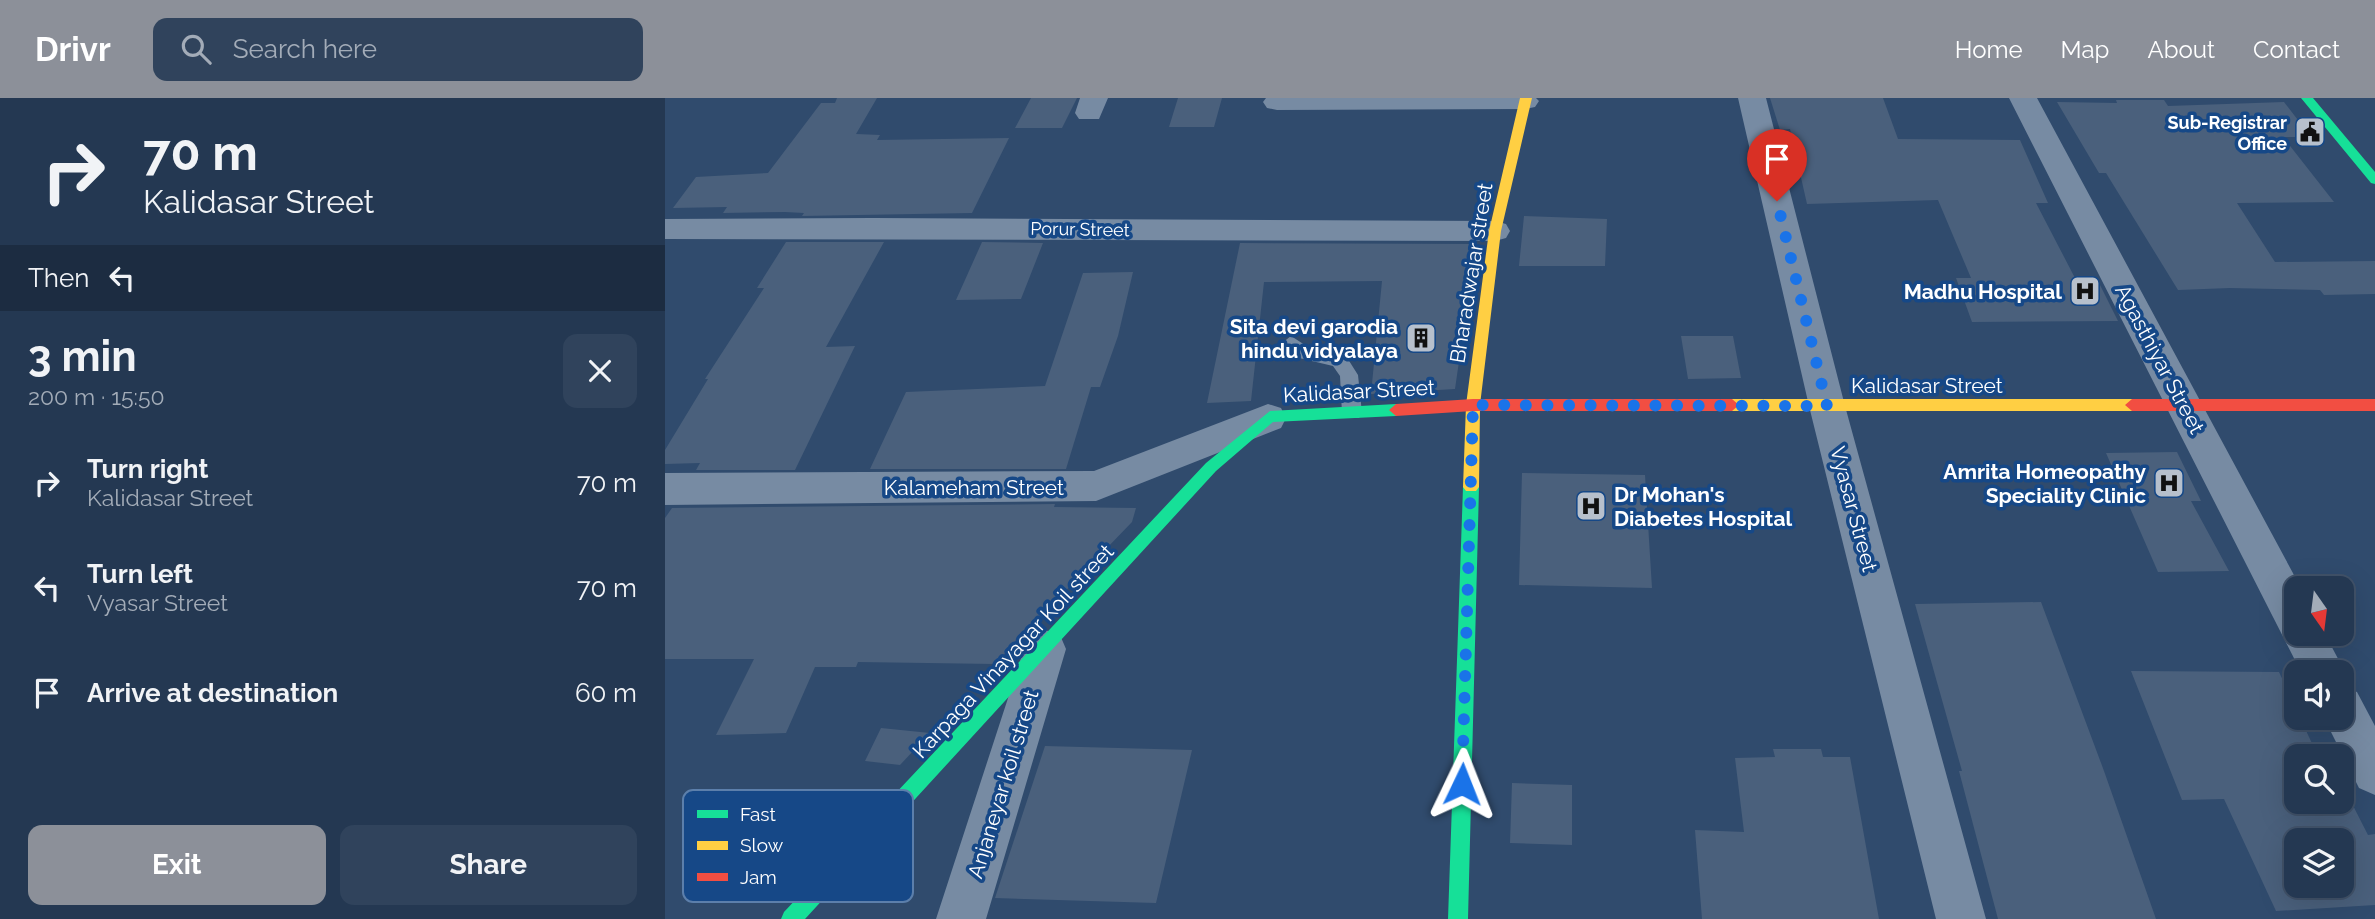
<!DOCTYPE html>
<meta charset="utf-8">
<style>
:root{--surface:#243852;--page:#30435c;--text:#f1f3f6;--muted:#a3acb8;--line:#415269;--accent:#8c9099}
body{margin:0;font-family:Raleway,sans-serif;background:var(--page);color:var(--text);height:100vh;display:flex;flex-direction:column;font-size:26px;white-space:nowrap}
*{box-sizing:border-box;margin:0}
p{font-size:23px;color:var(--muted)}
.icon{flex:none;width:38px;height:38px;fill:none;stroke:currentColor;stroke-width:2;stroke-linecap:round;stroke-linejoin:round}
.map{position:relative;flex:1;overflow:hidden}
.panel{display:flex;flex-direction:column;background:var(--surface);width:665px}
.panel>*{flex:none}
.hud{background:#243852;color:var(--text);overflow:hidden}
.needle{width:46px;rotate:166deg}
.controls{position:absolute;left:1619px;top:478px;display:grid;gap:14px}
.controls a{display:grid;place-items:center;width:70px;height:70px;border-radius:14px;background:var(--surface);box-shadow:0 7px 28px #0002,0 0 0 2px var(--line);font-size:35px}
.pin{position:absolute;display:grid;place-items:center;width:60px;height:60px;color:#fff;margin:-72px -30px;border-radius:50% 50% 50% 0;rotate:-45deg;box-shadow:0 0 7px #0007}
.pin .icon{rotate:45deg}
.me{position:absolute;width:77px;margin:-38px;rotate:2deg;stroke-linejoin:round;filter:drop-shadow(0 0 5px #0008)}
.turn{display:flex;align-items:center;gap:24px;height:147px;padding:0 28px;font-size:32px}
.turn .icon{width:91px;height:91px;stroke-width:2.5}
.turn b{display:block;font-size:49px;line-height:60px}
.then{display:flex;align-items:center;height:66px;padding:0 28px;background:#0003;gap:14px;font-size:26px}
.round{display:grid;place-items:center;flex:none;width:74px;height:74px;border-radius:14px;background:var(--page)}
.head{display:flex;align-items:center;justify-content:space-between;height:119px;padding:0 28px}
h1{font-size:42px;font-weight:700;line-height:52px}
.action{display:flex;gap:14px;margin-top:auto;padding:14px 28px}
.action a{flex:1;height:80px;border-radius:14px;background:var(--accent);color:#fff;font-size:28px;font-weight:700;line-height:80px;text-align:center}
.action a+a{background:var(--page);color:var(--text)}
ul{padding:0;list-style:none}
li{display:flex;align-items:center;gap:21px;height:105px;padding:0 28px}
li div{flex:1}
li b{display:block;font-size:26px}
li em{font-style:normal}
header{display:flex;align-items:center;gap:42px;box-sizing:border-box;height:98px;padding:0 35px;background:var(--accent);color:#fff}
header strong{font-size:33px}
nav{display:flex;gap:38px;margin-inline-start:auto;font-size:24px}
.search{width:490px;height:63px;background:var(--page);display:flex;align-items:center;gap:18px;box-sizing:border-box;padding:0 24px;border-radius:14px;color:var(--muted);font-size:26px}
main{display:flex;flex:1;min-height:0}
.map>svg:first-child{display:block}
</style>
<header>
<strong>Drivr</strong>
<div class="search"><svg class="icon" aria-label="search" viewBox="0 0 24 24"><circle cx="10" cy="10" r="6"/><path d="M15 15l6 6"/></svg>Search here</div>
<nav><a>Home</a><a>Map</a><a>About</a><a>Contact</a></nav>
</header>
<main>
<section class="panel">
<div class="hud">
<div class="turn"><svg class="icon" aria-label="right" viewBox="0 0 24 24"><path d="M7 20v-9h11M14 6l5 5-5 5"/></svg><div><b>70 m</b>Kalidasar Street</div></div>
<div class="then">Then<svg class="icon" aria-label="left" viewBox="0 0 24 24"><path d="M17 20v-9H6M10 6l-5 5 5 5"/></svg></div>
</div>
<div class="head"><div><h1>3 min</h1><p>200 m · 15:50</p></div><a class="round"><svg class="icon" aria-label="close" viewBox="0 0 24 24"><path d="M6 6l12 12M18 6L6 18"/></svg></a></div>
<ul>
<li><svg class="icon" aria-label="right" viewBox="0 0 24 24"><path d="M7 20v-9h11M14 6l5 5-5 5"/></svg><div><b>Turn right</b><p>Kalidasar Street</p></div><em>70 m</em></li>
<li><svg class="icon" aria-label="left" viewBox="0 0 24 24"><path d="M17 20v-9H6M10 6l-5 5 5 5"/></svg><div><b>Turn left</b><p>Vyasar Street</p></div><em>70 m</em></li>
<li><svg class="icon" aria-label="arrive" viewBox="0 0 24 24"><path d="M6 21V4h12l-3 4 3 4H6"/></svg><div><b>Arrive at destination</b></div><em>60 m</em></li>
</ul>
<div class="action"><a>Exit</a><a>Share</a></div>
</section>
<div class="map">
<svg width="1710" height="821" viewBox="0 0 1710 821">
<rect width="100%" height="100%" fill="#304b6d"/>
<path fill="#4a607c" fill-rule="evenodd" d="M172,0H212L191,36L215,37L212,42L344,40L307,115L137,118L139,115L120,114L58,115L62,109L8,110L31,79L103,75L156,5H170Z
M366,0H412L397,30H350Z
M513,0H557L549,29H504Z
M1105,0H1218L1233,41L1355,42L1383,105H1371L1410,180L1432,181L1453,223L1307,224L1291,180H1306L1273,102L1142,106L1125,31L1115,32Z
M1451,2H1499L1503,8L1619,4L1646,39H1618L1669,104L1572,105L1610,164L1710,163V196L1659,197L1655,192L1565,190L1513,192L1441,75H1434L1392,4L1452,5Z
M859,118L942,121L940,168H854Z
M121,144H219L161,249L190,248L130,372H31L35,365L0,366V352L43,281H40L99,190H92Z
M317,144L378,145L356,201L291,202Z
M575,145L811,146L790,291L706,296L717,183L599,184L586,303L542,305Z
M468,174L453,238L435,289H426L401,371H205L241,294L380,288L418,175Z
M1016,238H1068L1076,280L1023,281Z
M1512,354L1536,403H1526L1564,473L1493,474L1441,355Z
M857,375L980,377L987,490L854,487Z
M390,406L389,409L471,410L467,424L330,566L193,564L191,569H150L121,635L51,637L89,561H0V420L7,410Z
M1376,504L1439,673L1491,821H1333L1294,673H1297L1250,506Z
M1466,573L1614,574L1631,610V620H1635L1653,658H1631V704H1675L1676,707V684L1703,737L1710,736V807L1611,813L1559,701L1517,702ZM1631,742H1676V788H1631Z
M216,630L265,635L235,667L200,663Z
M380,648L527,652L491,805L330,800Z
M1108,651H1156L1158,659H1185L1214,821H1037L1030,732L1079,734L1070,660L1110,659Z
M847,685L907,687V747L845,745Z"/>
<g fill="none" stroke-linecap="round" stroke-linejoin="round">
<path fill="#778ba3" fill-rule="evenodd" d="M626,238L643,249L681,258L693,277L697,315L694,320H680L677,315L675,278L668,268L630,259L617,245Z"/>
<path fill="#778ba3" fill-rule="evenodd" d="M415,0H443L434,21H414L410,15Z
M601,0H871L874,3L870,9L860,11L612,12L602,10L598,4Z
M1073,0H1101L1180,308L1321,821H1271L1144,308Z
M1344,0H1372L1636,490H1631V536H1660L1680,574L1676,581V574H1636Z
M208,120L830,123L841,126L845,133L841,140L830,143L0,141V121Z
M603,306L616,310L621,320L616,330L431,403L0,407V375L429,373Z
M380,532L395,537L401,551L321,821H271L359,551L365,537Z
M1676,588L1692,594L1710,628V697L1694,690L1659,620H1676Z"/>
<path fill="#16e098" fill-rule="evenodd" d="M1636,0H1648L1710,74V86L1706,85Z
M731,306L738,312L731,318L608,324L551,373L140,821H116L119,814L541,365L605,313Z
M806,383L811,385L814,389L803,821H783L798,389L801,385Z"/>
<path fill="#ffcf43" fill-rule="evenodd" d="M855,0H867L836,133L815,307L814,389L811,393H801L798,389L801,307L824,133Z
M1067,301H1467L1474,307L1467,313H1067L1060,307Z"/>
<path fill="#f24e42" fill-rule="evenodd" d="M808,301H1067L1074,307L1067,313H808L731,318L724,312L731,306Z
M1467,301H1710V313H1467L1460,307Z"/>
</g>
<g fill="none" stroke-linecap="round" stroke-linejoin="round">
<path stroke="#1a73e8" stroke-width="12" stroke-dasharray="0 21.6" d="M797,686L808,307L1162,308L1112,103"/>
</g>
<defs>
<g id="civic-square" transform="scale(1.575)"><rect x="-9" y="-9" width="18" height="18" rx="4" fill="#b7c0cc" stroke="#164887"/><path d="M-.6-6.5H3V-4.5H.6V-3L4-1V1h2V6H-6V1h2V-1L-.6-3ZM-1.2 2.5V6h2.4V2.5Z" fill="#111"/></g>
<g id="hospital-square" transform="scale(1.575)"><rect x="-9" y="-9" width="18" height="18" rx="4" fill="#b7c0cc" stroke="#164887"/><path d="M-5-5h3v3.5h4V-5h3V5h-3V1.5h-4V5h-3Z" fill="#111"/></g>
<g id="building-square" transform="scale(1.575)"><rect x="-9" y="-9" width="18" height="18" rx="4" fill="#b7c0cc" stroke="#164887"/><path d="M-4-6H4V6H1V3H-1V6H-4ZM-2.5-4.3h1.7v1.8h-1.7ZM.8-4.3h1.7v1.8H.8ZM-2.5-1h1.7V.8h-1.7ZM.8-1h1.7V.8H.8Z" fill="#111"/></g>
</defs>
<g fill-rule="evenodd">
<use href="#civic-square" x="1645" y="34"/>
<use href="#hospital-square" x="1420" y="193"/>
<use href="#building-square" x="756" y="240"/>
<use href="#hospital-square" x="1504" y="385"/>
<use href="#hospital-square" x="926" y="408"/>
</g>
<g text-anchor="middle" dominant-baseline="central" stroke-width="7" stroke-linejoin="round" paint-order="stroke">
<g font-size="18" font-weight="bold" fill="#fff" stroke="#164887" text-anchor="end">
<text x="1622" y="24">Sub-Registrar<tspan x="1622" dy="21">Office</tspan></text>
</g>
<g font-size="18" fill="#fff" stroke="#164887">
<text transform="translate(415 131) rotate(1)">Porur Street</text>
</g>
<g font-size="21" fill="#fff" stroke="#164887">
<text transform="translate(806 175) rotate(-81)">Bharadwajar street</text>
<text transform="translate(1495 261) rotate(62)">Agasthiyar Street</text>
<text x="1262" y="287">Kalidasar Street</text>
<text transform="translate(694 293) rotate(-3)">Kalidasar Street</text>
<text x="309" y="389">Kalameham Street</text>
<text transform="translate(1189 411) rotate(75)">Vyasar Street</text>
<text transform="translate(348 553) rotate(-47)">Karpaga Vinayagar Koil street</text>
<text transform="translate(338 686) rotate(-73)">Anjaneyar koil street</text>
</g>
<g font-size="21" font-weight="bold" fill="#fff" stroke="#164887" text-anchor="end">
<text x="1397" y="193">Madhu Hospital</text>
<text x="733" y="228">Sita devi garodia<tspan x="733" dy="24">hindu vidyalaya</tspan></text>
<text x="1481" y="373">Amrita Homeopathy<tspan x="1481" dy="24">Speciality Clinic</tspan></text>
<text x="949" y="396" text-anchor="start">Dr Mohan's<tspan x="949" dy="24">Diabetes Hospital</tspan></text>
</g>
</g>
<rect x="18" y="692" width="230" height="112" rx="10" fill="#164887" stroke="#5c7fab" stroke-width="2"/>
<rect x="32" y="712" width="31" height="8" fill="#16e098"/>
<rect x="32" y="743" width="31" height="9" fill="#ffcf43"/>
<rect x="32" y="775" width="31" height="8" fill="#f24e42"/>
<g font-size="19" fill="#fff">
<text x="75" y="723">Fast</text>
<text x="75" y="754">Slow</text>
<text x="75" y="786">Jam</text>
</g>
</svg>
<div class="controls">
<a><svg class="needle" viewBox="-14 -14 28 28"><path d="M0-13l5 13h-10z" fill="#e53935"/><path d="M0 13l5-13h-10z" fill="#a3acb8"/></svg></a>
<a><svg class="icon" aria-label="sound" viewBox="0 0 24 24"><path d="M4 9h4l5-4v14l-5-4H4zM17 9q2 3 0 6"/></svg></a>
<a><svg class="icon" aria-label="search" viewBox="0 0 24 24"><circle cx="10" cy="10" r="6"/><path d="M15 15l6 6"/></svg></a>
<a><svg class="icon" aria-label="layers" viewBox="0 0 24 24"><path d="M12 4l9 5-9 5-9-5zM3 14l9 5 9-5"/></svg></a>
</div>
<div class="pin" style="left:1112px;top:103px;background:#d93025"><svg class="icon" aria-label="arrive" viewBox="0 0 24 24"><path d="M6 21V4h12l-3 4 3 4H6"/></svg></div>
<svg class="me" style="left:797px;top:686px" viewBox="-20 -20 40 40"><path d="M0-17L14 15 0 8-14 15z" fill="#1a73e8" stroke="#fff" stroke-width="4"/></svg>
</div>
</main>
